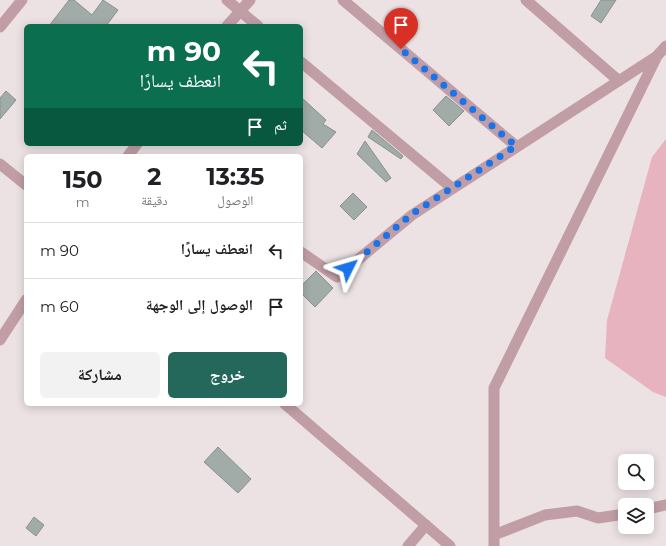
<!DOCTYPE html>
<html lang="ar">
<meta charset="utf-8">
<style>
:root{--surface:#fff;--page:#f2f2f2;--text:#202124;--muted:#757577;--line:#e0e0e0;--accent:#23685b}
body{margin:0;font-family:Montserrat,"Noto Naskh Arabic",sans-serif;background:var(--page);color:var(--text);direction:rtl;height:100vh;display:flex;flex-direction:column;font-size:15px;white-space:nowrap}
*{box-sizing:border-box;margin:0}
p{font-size:13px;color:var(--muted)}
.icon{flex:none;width:22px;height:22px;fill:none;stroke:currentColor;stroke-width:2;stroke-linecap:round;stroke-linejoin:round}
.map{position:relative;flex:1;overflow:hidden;direction:ltr}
.side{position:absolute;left:24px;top:154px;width:279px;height:252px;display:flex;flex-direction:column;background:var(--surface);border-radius:6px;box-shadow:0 2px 10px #0003;direction:rtl}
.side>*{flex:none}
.banner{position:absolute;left:24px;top:24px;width:279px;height:122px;border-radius:6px;box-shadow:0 2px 10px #0003;direction:rtl;background:#0b6e4f;color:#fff;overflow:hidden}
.buttons{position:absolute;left:618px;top:454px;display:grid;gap:8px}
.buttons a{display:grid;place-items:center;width:36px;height:36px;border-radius:6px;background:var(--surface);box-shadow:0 2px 10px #0003;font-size:20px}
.pin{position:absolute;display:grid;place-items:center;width:34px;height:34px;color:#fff;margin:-41px -17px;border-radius:50% 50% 50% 0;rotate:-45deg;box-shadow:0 0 4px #0007}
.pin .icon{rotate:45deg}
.me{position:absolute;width:44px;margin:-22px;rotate:50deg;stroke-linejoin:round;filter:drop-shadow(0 0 3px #0008)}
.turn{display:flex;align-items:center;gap:14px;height:84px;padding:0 16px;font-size:18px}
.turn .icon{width:52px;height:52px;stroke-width:2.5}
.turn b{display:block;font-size:28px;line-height:34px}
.then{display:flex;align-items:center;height:38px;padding:0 16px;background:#0003;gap:8px;font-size:15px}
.eta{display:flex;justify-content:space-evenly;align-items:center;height:68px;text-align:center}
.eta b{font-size:24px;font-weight:700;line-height:28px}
.button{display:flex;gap:8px;margin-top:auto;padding:8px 16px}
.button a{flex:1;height:46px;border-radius:6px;background:var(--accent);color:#fff;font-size:16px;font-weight:700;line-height:46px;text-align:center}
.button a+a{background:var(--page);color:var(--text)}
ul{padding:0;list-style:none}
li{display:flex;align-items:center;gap:12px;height:56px;padding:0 16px;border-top:1px solid var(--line)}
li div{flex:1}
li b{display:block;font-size:15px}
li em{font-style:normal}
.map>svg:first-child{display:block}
</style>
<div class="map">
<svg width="666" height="546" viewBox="0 0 666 546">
<rect width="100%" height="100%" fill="#ece2e4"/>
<path fill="#e6b3bf" d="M666,139V397L653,392L605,358L607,320L652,157Z"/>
<path fill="#a1aba8" stroke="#899290" d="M69,0H74L92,15L103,0L118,10L106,26H49Z
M601,0H616L601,23L591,16Z
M6,91L16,100L0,119V98Z
M446,96L464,111L449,126L433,110Z
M301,97L326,120L323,124L336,132L322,148L301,130Z
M372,130L403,156L401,159L368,137Z
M365,141L391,178L386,182L357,154Z
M353,193L367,207L354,220L340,206Z
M316,271L333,288L315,307L301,293V286Z
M218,447L251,479L238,493L204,462Z
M34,517L44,525L36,536L26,528Z"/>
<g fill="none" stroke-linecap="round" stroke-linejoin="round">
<path stroke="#c19ea6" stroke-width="11" d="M227,0L258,26
M343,0L516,146
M526,0L619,81
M0,27L22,0
M301,62L452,188
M0,164L26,185
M301,252L337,277L412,215L657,56L666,46
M285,404L450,546
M647,509L666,505
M494,535L545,515L577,511L598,518L625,514
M408,546L426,525
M494,546V388L657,56"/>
<path stroke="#c19ea6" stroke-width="11" d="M227,26L250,0
M128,156L137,144
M0,340L26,300"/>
</g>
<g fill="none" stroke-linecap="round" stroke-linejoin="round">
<path stroke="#1a73e8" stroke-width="7" stroke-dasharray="0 12.6" d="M348,268L412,214L516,146L401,49"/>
</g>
</svg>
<div class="buttons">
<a><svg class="icon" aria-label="search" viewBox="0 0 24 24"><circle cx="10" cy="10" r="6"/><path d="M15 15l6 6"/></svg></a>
<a><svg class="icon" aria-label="layers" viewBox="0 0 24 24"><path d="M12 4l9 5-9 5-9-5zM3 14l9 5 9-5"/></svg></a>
</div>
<div class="pin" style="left:401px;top:49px;background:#d93025"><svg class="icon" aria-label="arrive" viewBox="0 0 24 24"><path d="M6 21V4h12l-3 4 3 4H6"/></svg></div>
<svg class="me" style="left:348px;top:268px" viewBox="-20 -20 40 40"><path d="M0-17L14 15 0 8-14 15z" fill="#1a73e8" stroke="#fff" stroke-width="4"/></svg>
<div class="banner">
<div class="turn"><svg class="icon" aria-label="left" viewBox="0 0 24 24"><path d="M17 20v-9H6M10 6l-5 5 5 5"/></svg><div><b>90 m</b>انعطف يسارًا</div></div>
<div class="then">ثم<svg class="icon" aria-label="arrive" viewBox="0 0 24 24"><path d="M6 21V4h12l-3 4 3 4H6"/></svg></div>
</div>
<section class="side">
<div class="eta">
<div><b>13:35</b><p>الوصول</p></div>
<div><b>2</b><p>دقيقة</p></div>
<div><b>150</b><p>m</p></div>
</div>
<ul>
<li><svg class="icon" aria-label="left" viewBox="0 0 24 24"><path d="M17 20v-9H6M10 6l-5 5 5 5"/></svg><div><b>انعطف يسارًا</b></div><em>90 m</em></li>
<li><svg class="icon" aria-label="arrive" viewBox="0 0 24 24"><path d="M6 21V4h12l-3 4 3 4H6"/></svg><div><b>الوصول إلى الوجهة</b></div><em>60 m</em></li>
</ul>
<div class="button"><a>خروج</a><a>مشاركة</a></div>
</section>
</div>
